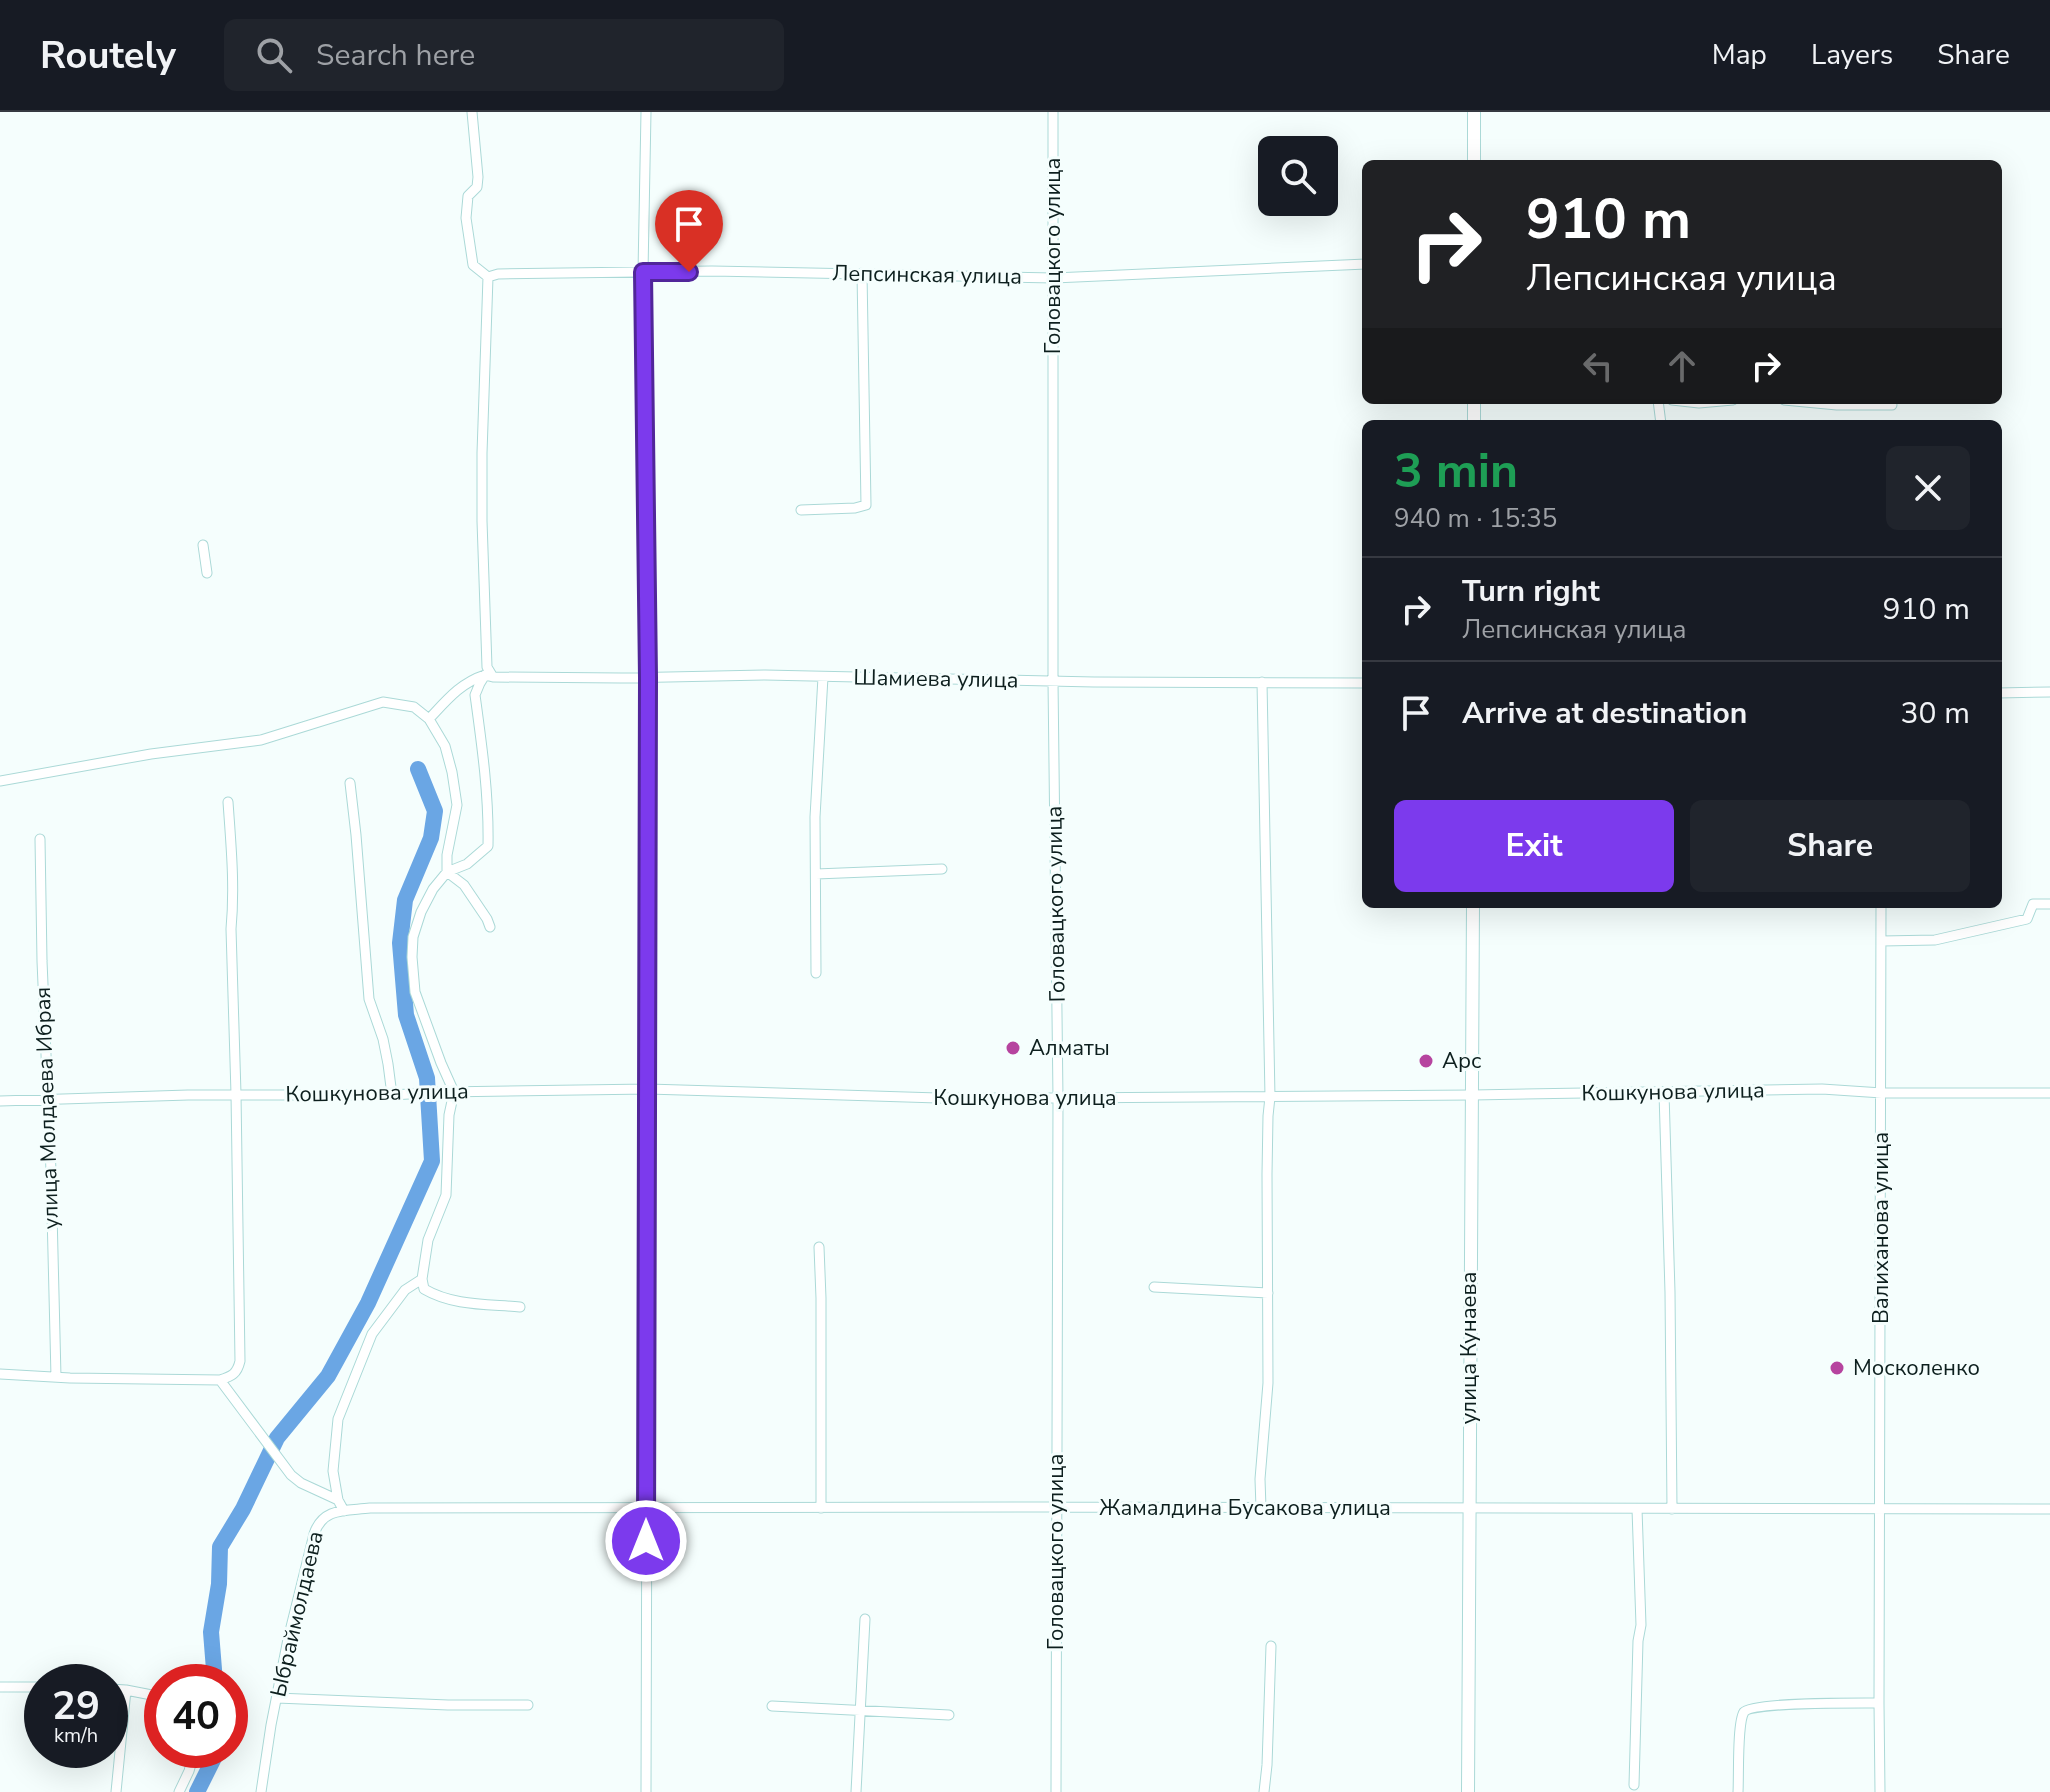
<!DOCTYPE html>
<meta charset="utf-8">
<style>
:root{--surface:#171b24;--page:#20242c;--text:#f1f3f6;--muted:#9ea1a6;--line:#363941;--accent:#7c3aed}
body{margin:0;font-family:"Nunito Sans",sans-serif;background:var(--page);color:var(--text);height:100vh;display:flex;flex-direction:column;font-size:30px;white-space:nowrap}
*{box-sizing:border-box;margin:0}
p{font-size:26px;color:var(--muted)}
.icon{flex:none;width:44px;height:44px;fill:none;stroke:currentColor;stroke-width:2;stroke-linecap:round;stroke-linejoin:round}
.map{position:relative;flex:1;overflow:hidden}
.sheet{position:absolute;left:1362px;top:308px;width:640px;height:488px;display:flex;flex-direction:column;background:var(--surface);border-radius:12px;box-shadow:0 8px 32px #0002}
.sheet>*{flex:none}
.hud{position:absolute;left:1362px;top:48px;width:640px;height:244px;border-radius:12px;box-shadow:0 8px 32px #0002;background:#202124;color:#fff;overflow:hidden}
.controls{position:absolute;left:1258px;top:24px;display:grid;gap:16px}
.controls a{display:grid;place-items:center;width:80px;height:80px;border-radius:12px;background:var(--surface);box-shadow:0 8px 32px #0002;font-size:40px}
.speed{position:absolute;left:24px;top:1552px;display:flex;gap:16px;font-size:40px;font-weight:700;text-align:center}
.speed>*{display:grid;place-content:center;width:104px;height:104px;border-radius:50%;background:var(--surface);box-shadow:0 8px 32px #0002;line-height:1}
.speed small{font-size:20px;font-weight:400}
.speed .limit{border:12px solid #d22;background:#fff;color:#111}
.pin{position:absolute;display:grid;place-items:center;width:68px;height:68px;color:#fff;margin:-82px -34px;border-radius:50% 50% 50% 0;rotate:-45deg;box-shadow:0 0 8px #0007}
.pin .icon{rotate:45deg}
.me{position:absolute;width:88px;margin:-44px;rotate:0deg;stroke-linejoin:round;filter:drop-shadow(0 0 6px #0008)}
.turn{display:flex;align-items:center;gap:28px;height:168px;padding:0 32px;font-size:36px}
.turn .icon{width:104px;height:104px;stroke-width:2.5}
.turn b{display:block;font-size:56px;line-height:68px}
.lanes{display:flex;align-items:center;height:76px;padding:0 32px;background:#0003;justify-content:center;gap:40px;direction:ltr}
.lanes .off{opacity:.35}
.round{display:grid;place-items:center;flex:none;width:84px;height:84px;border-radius:12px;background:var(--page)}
.head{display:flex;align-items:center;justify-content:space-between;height:136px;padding:0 32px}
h1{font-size:48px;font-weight:700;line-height:60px;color:#1e9e55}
.primary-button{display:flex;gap:16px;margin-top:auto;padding:16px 32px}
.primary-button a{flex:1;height:92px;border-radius:12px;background:var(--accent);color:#fff;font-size:32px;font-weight:700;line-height:92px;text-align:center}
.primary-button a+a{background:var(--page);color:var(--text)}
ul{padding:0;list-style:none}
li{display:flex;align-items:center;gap:24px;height:104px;padding:0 32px;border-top:2px solid var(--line)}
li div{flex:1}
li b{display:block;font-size:30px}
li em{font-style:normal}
header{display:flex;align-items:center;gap:48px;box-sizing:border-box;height:112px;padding:0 40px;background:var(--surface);border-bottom:2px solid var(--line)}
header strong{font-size:38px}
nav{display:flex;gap:44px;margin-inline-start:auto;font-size:28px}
.search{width:560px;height:72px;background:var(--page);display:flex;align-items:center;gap:20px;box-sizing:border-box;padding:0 28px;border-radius:12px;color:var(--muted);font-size:30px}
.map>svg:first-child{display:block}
</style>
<header>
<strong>Routely</strong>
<div class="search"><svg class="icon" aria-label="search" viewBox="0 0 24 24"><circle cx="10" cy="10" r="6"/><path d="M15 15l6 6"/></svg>Search here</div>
<nav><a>Map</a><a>Layers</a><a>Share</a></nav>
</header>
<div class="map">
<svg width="2050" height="1680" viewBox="0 0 2050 1680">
<rect width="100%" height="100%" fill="#f5fefd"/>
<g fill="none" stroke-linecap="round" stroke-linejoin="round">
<path stroke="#6aa6e4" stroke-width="16" d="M215,1570L211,1520L219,1472L220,1435L243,1397L277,1326L328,1264L368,1191L432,1049L427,966L406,903L400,831L405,788L431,726L435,699L418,657
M197,1680L218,1638"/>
<g stroke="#abd9d7" stroke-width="11">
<path id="minor" d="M472,0L478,65L477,75L468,84L466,106L473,153L488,165
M646,0L643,160L648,565V977L646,1680
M1053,0V569L1058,986L1056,1680
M488,165L482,341V409L487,555L493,565L621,566L765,563L1094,570L1366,571
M488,165L498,162L712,159L1054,166L1366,152
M1658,288L1661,312
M1672,288L1699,291L1733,288
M1784,288L1837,293H1892
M801,398L855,396L866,393L862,161
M203,433L207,461
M493,565L485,563L480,571L475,583C482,634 489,683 488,734L467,752L447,760L433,777L421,800L413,825L412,845L415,880L441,951L454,980L449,1003L446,1083L428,1128L422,1167L424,1177C453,1194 487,1192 520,1195
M1998,581L2050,580
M429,607L445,634L452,660L457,693L447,743V760L464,773L487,807L490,815
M0,669L151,642L261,628L383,590L414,595L429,607C446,589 460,571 485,563
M350,671L356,723L369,887L383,927L388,952L392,983
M40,727L42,849L51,1059L56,1265
M816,762L942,757
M1882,829L1935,828L2027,807L2033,792H2050
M816,861L815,705L823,565
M1664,981L1670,1180L1672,1397
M0,989L188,983H392L443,980L648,977L938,986H1058L1473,983L1822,977L1882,981H2050
M819,1135L821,1186V1396
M1154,1175L1268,1181
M0,1262L70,1266L220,1268C232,1264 237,1262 240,1249L236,982L231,817C235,774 231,733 228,690
M220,1268L291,1363L301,1371L338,1388
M1261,1396L1260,1367L1268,1271L1267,1062L1268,1004L1270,985L1262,570
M344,1399L338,1388L333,1359L338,1307L372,1222L405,1178L422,1167
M0,1575H42
M110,1577L126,1578L116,1680
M126,1578L162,1585
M277,1586L448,1593H528
M772,1594L949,1603
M1634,1673L1638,1529L1641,1513L1637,1397
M179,1680L189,1659L195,1638
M261,1680L271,1613L288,1527L314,1422C323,1395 346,1399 370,1396L1055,1395L2050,1397
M856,1680L865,1507
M1264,1680L1267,1653L1271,1534
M1738,1680C1739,1664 1737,1611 1744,1600C1752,1590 1860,1591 1879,1591
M1880,1680L1879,1591L1881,792"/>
</g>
<g stroke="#abd9d7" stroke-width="14">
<path id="major" d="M1474,52V0
M1474,312V288
M1468,1680L1473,792"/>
</g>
<use href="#minor" stroke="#fff" stroke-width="9"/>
<use href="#major" stroke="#fff" stroke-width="12"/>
</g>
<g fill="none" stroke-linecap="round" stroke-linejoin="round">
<g stroke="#51269a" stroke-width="20">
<path id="route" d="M646,1429L648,565L643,160H689"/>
</g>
<use href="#route" stroke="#7c3aed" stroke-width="14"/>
</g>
<g fill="#b6449f" stroke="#f5fefd" stroke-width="3">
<circle cx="1013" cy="936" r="8"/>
<circle cx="1426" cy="949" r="8"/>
<circle cx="1837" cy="1256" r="8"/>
</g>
<g text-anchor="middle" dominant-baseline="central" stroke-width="6" stroke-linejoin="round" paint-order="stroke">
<g font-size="22" fill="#0d1f1e" stroke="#f5fefd">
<text transform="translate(1053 144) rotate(-90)">Головацкого улица</text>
<text transform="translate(927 163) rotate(1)">Лепсинская улица</text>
<text transform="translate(936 567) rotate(1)">Шамиева улица</text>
<text transform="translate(1056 792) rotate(-91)">Головацкого улица</text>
<text transform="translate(1673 980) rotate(-1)">Кошкунова улица</text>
<text transform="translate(377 981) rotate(-1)">Кошкунова улица</text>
<text x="1025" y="986">Кошкунова улица</text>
<text transform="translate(47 996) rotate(-92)">улица Молдаева Ибрая</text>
<text transform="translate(1881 1116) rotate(-90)">Валиханова улица</text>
<text transform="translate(1469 1236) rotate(-90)">улица Кунаева</text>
<text x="1245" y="1396">Жамалдина Бусакова улица</text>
<text transform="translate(1056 1440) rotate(-90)">Головацкого улица</text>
<text transform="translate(297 1502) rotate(-77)">Ыбраймолдаева</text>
</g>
<g font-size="22" fill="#0d1f1e" stroke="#f5fefd" text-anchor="start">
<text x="1029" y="936">Алматы</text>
<text x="1442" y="949">Арс</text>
<text x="1853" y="1256">Москоленко</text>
</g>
</g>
</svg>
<div class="controls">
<a><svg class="icon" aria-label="search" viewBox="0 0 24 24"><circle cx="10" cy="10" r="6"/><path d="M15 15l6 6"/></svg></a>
</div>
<div class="speed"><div>29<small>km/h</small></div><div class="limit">40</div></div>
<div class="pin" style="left:689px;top:160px;background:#d93025"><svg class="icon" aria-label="arrive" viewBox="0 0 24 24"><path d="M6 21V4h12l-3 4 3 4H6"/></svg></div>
<svg class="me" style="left:646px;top:1429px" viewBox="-20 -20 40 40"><circle r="17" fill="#7c3aed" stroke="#fff" stroke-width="3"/><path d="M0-11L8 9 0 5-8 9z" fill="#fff"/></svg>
<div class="hud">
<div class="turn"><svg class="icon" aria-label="right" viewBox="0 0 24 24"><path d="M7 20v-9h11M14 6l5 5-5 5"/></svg><div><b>910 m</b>Лепсинская улица</div></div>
<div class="lanes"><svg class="icon off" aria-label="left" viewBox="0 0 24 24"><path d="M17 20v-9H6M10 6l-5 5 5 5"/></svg><svg class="icon off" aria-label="ahead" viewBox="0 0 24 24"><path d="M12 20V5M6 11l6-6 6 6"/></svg><svg class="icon" aria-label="right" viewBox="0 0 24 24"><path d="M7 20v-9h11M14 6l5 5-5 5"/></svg></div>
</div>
<section class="sheet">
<div class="head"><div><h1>3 min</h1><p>940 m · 15:35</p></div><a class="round"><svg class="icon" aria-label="close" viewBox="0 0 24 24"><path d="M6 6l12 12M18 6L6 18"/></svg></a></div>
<ul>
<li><svg class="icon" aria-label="right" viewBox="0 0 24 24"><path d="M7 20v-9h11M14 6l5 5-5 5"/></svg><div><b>Turn right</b><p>Лепсинская улица</p></div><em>910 m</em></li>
<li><svg class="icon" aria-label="arrive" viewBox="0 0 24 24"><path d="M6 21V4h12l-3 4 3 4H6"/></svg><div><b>Arrive at destination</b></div><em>30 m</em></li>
</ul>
<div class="primary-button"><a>Exit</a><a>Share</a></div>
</section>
</div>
